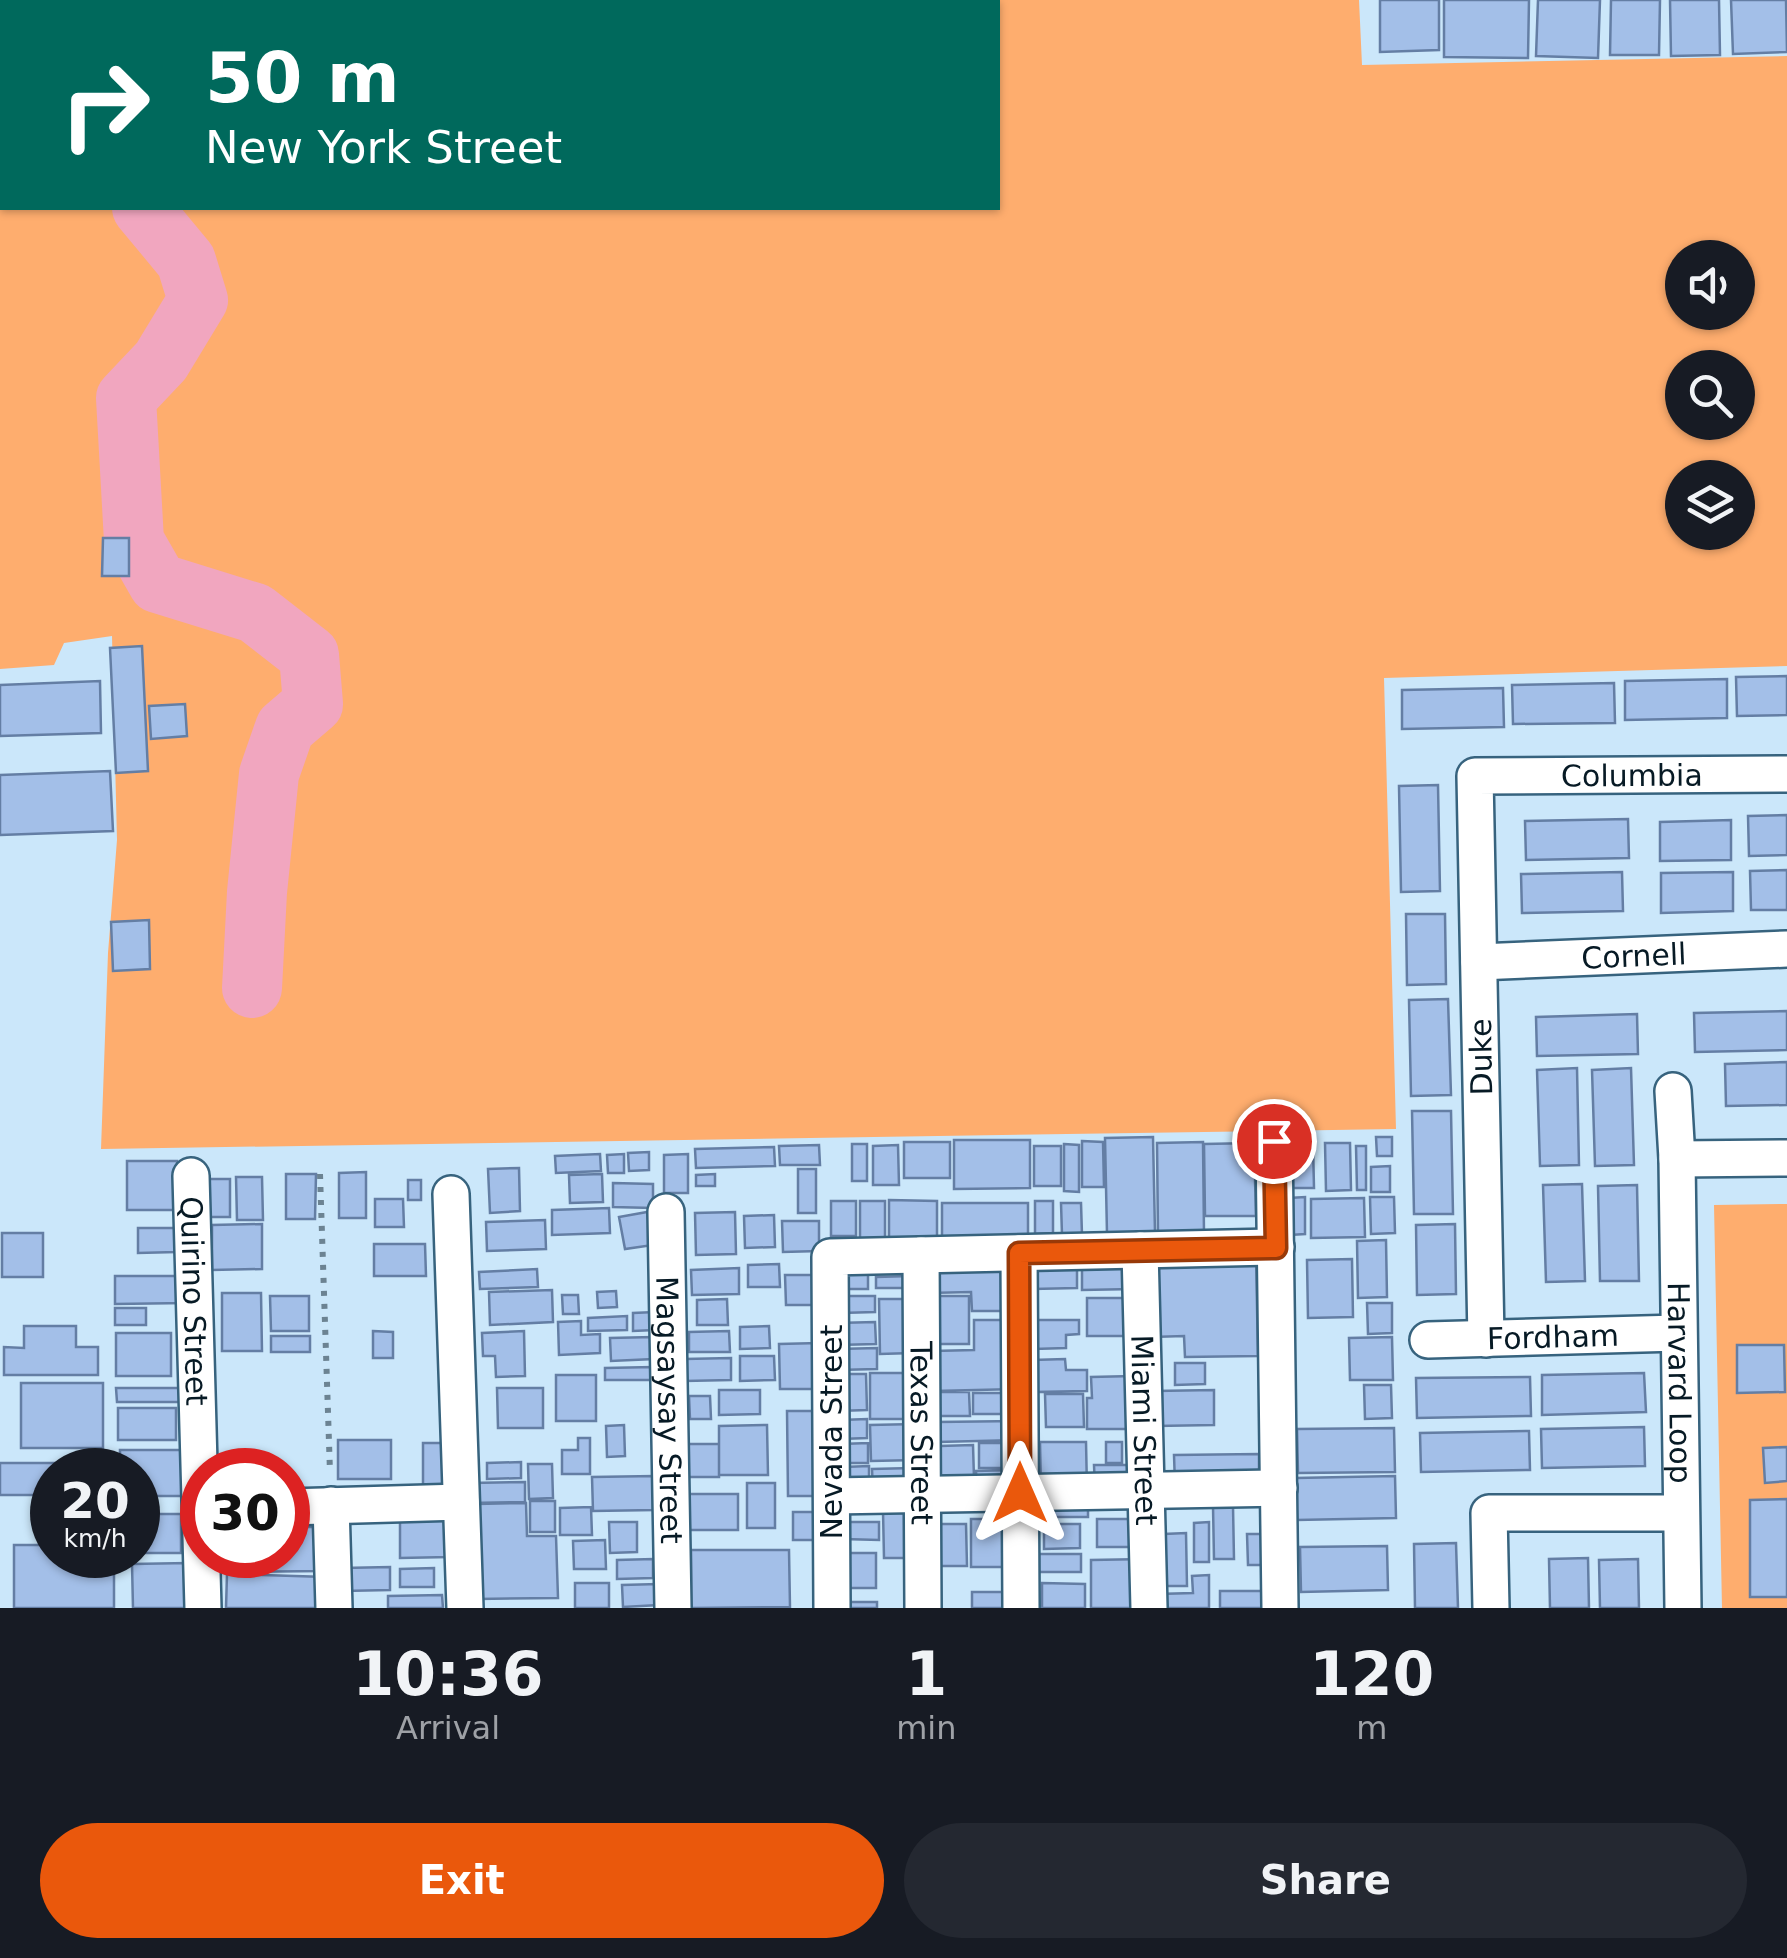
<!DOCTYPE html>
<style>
:root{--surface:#171b24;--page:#242831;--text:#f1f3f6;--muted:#9ea1a6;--accent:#ea580c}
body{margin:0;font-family:"DejaVu Sans",sans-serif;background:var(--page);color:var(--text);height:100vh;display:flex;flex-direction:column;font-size:38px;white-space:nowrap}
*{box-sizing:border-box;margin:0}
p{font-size:32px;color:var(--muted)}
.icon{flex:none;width:55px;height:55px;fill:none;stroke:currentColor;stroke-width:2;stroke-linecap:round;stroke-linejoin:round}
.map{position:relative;height:1608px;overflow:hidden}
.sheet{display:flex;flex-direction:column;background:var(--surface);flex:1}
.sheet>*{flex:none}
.banner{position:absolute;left:0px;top:0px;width:1000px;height:210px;box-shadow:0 2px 8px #0004;background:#00695c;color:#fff;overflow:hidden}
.fabs{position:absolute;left:1665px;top:240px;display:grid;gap:20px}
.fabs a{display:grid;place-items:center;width:90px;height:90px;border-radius:50%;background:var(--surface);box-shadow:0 2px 8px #0004;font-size:50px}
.speed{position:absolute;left:30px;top:1448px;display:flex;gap:20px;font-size:50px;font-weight:700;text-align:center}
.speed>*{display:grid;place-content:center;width:130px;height:130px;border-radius:50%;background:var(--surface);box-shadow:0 2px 8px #0004;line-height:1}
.speed small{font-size:25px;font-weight:400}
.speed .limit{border:15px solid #d22;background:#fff;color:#111}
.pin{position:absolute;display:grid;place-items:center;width:85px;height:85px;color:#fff;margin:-42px;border:5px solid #fff;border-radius:50%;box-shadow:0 2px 10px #0007}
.me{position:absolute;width:110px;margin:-55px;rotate:0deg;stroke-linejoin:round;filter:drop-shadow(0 0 8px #0008)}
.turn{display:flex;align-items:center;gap:35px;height:210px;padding:0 40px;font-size:45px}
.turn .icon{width:130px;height:130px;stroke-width:2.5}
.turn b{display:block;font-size:70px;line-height:85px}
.eta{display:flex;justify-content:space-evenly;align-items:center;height:170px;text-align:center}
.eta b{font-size:60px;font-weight:700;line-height:70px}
.button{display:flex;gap:20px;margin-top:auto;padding:20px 40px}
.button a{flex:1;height:115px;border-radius:60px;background:var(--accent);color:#fff;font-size:40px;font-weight:700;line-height:115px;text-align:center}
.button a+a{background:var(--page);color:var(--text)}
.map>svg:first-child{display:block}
</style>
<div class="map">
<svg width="1787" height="1608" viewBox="0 0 1787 1608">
<rect width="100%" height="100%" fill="#cbe7fa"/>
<path fill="#fead6e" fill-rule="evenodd" d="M47,0H1359L1362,65L1787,56V666L1384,678L1396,1129L101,1149L108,953L117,840L112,636L64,643L54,665L0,669V165L2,208H998V2ZM1682,258H1738V312H1682ZM1682,368H1738V422H1682ZM1682,478H1738V532H1682Z
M1787,1204V1608H1722L1714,1205Z"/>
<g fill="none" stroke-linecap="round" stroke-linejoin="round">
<path stroke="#f1a6bf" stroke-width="60" d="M93,0V2
M142,208L186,261L198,300L161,361L126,398L134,541L158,583L255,613L309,655L313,704L285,728L269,774L257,892L252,988"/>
</g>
<path fill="#a3bfe8" stroke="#647ea4" stroke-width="2.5" d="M0,0H47L2,2V165Z
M1380,0H1439V50L1380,52Z
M1444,0H1529L1528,58L1444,57Z
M1538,0H1600L1598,58L1536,56Z
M1611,0H1660L1659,55H1610Z
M1670,0H1719L1720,55L1671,56Z
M1731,0H1786L1787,52L1733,54Z
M103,538H129V576H102Z
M142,646L148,771L116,773L110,648Z
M1787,676V715L1737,716L1736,677Z
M1727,679V718L1625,720V681Z
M100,681L101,733L0,736V685Z
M1614,683L1615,723L1513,724L1512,685Z
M1503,688L1504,727L1402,729V690Z
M185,704L187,736L151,739L149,706Z
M110,771L113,831L0,835V775Z
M1438,785L1440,891L1401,892L1399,786Z
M1787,815V855L1749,856L1748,816Z
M1628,819L1629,858L1526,860L1525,821Z
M1731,820V860L1660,861V822Z
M1787,870V910H1751L1750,871Z
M1622,872L1623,911L1522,913L1521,874Z
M1733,872V911L1661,913V873Z
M1406,914H1445L1446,984L1407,985Z
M149,920L150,969L113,971L111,922Z
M1448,999L1451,1095L1411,1096L1409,1000Z
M1787,1011V1050L1695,1052L1694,1013Z
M1637,1014L1638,1054L1537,1056L1536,1017Z
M1787,1062V1105L1726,1106L1725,1064Z
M1577,1068L1579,1165L1540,1166L1537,1070Z
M1631,1068L1634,1165L1595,1166L1592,1070Z
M1412,1111H1451L1453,1214H1414Z
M1153,1137L1155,1233L1107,1234L1105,1138Z
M1376,1137H1392V1156H1377Z
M954,1140H1030V1188L954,1189Z
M1082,1141L1103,1142L1104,1187H1082Z
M904,1142H950V1178H904Z
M1203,1142L1204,1234L1158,1235L1157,1143Z
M1254,1143L1256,1216H1205L1204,1144Z
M1325,1143H1350L1351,1190L1326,1191Z
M852,1144H867V1181H852Z
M1064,1144L1079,1145V1192L1064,1191Z
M1313,1144L1314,1188H1293L1292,1145Z
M819,1145L820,1165H780L779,1146Z
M898,1145L899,1185H873V1146Z
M1034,1146H1061V1186H1034Z
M1356,1146H1366V1190H1357Z
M774,1147L775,1166L696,1168L695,1149Z
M649,1152V1170L629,1171L628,1153Z
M600,1154L601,1171L556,1173L555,1156Z
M624,1154V1173H608L607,1155Z
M688,1154V1193H664V1155Z
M127,1161H177L178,1210H127Z
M1390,1166V1192H1371V1167Z
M519,1168L520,1211L490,1213L488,1169Z
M798,1169H816V1213H798Z
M366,1172V1218H339V1173Z
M286,1174H316L315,1219H286Z
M602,1174L603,1202L570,1203L569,1175Z
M715,1174V1186H696V1175Z
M236,1177H262L263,1220H237Z
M208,1179H230V1217H208Z
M408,1180H421V1200H408Z
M613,1183L653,1184V1208L613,1207Z
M1582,1184L1585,1281L1546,1282L1543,1185Z
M1637,1185L1639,1281H1600L1598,1186Z
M1305,1197V1234L1290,1235L1289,1198Z
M1370,1197H1394L1395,1233L1371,1234Z
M1364,1198L1365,1237L1311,1238V1199Z
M375,1199H403L404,1227H375Z
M889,1200L937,1201V1252H889Z
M831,1201H856V1236H831Z
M860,1201H885V1247H860Z
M1035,1201H1053V1233L1035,1234Z
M942,1203H1028V1247H942Z
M1061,1203H1081L1082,1235H1062Z
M609,1208L610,1233L552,1235V1210Z
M647,1212L653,1245L625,1249L619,1217Z
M735,1212L736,1254L696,1255L695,1213Z
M774,1215L775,1247L745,1248L744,1216Z
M545,1220L546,1249L487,1251L486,1222Z
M782,1221H819V1251L783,1252Z
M262,1224V1269L212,1270V1225Z
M1455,1224L1456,1294L1417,1295L1416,1225Z
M138,1228H176V1252L138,1253Z
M2,1233H43V1277H2Z
M1386,1240L1387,1297L1358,1298L1357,1241Z
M374,1244H425L426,1276H374Z
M1256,1256L1258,1356L1185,1357L1184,1336L1152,1337L1150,1258Z
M1352,1259L1353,1317L1308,1318L1307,1260Z
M779,1264L780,1287H748V1265Z
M1077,1267V1288L1033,1289V1268Z
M1133,1267L1134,1289L1082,1290V1268Z
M739,1268V1294L692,1295L691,1270Z
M1012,1268L1013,1311H972L971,1292L929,1293V1269Z
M537,1269L538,1287L480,1289L479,1272Z
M868,1272V1289H837V1273Z
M785,1275H816V1305H786Z
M115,1276H186V1303L115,1304Z
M911,1276V1288H876V1277Z
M552,1290L553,1322L490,1325L489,1292Z
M616,1291L617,1307L598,1308L597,1292Z
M222,1293H261L262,1351H222Z
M562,1295H578L579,1314H563Z
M270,1296H309V1331H271Z
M841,1296H875V1312L841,1313Z
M927,1296H969V1344H928Z
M1087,1298H1127L1128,1336H1087Z
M727,1299L728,1325H697V1300Z
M879,1299H910L912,1353L880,1354Z
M1367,1303H1392V1333L1368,1334Z
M115,1308H146V1325H115Z
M655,1312V1330L633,1331V1313Z
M627,1316V1330L588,1331V1318Z
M974,1320H1016L1018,1389L934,1391L933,1351L974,1350Z
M1033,1320H1079V1334L1066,1335V1348L1034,1349Z
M581,1321V1335L600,1334V1353L559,1355L558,1322Z
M875,1322L876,1344L837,1345V1323Z
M24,1326H76V1347H98V1375H4V1347L24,1348Z
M769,1326L770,1348L740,1349V1327Z
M373,1331L393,1332V1358H373Z
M524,1331L525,1376L496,1377L495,1356H483L482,1333Z
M729,1331L730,1352H689V1332Z
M116,1333H171V1376H116Z
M271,1336H310V1352H271Z
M653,1337L654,1359L611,1361L610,1338Z
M1392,1337L1393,1380H1350L1349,1338Z
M819,1343L820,1389H780L779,1344Z
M1737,1345H1784L1785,1392L1737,1393Z
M877,1348V1369L838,1370V1349Z
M740,1356H774L775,1380L740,1381Z
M731,1358V1380L685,1381V1359Z
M1065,1359L1066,1370H1087V1391L1034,1392L1033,1360Z
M1175,1363H1205V1384L1175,1385Z
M653,1367V1380H605V1368Z
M870,1373H914V1419H870Z
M1644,1373L1646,1412L1542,1415V1375Z
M836,1374H866L867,1410L837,1411Z
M556,1375H596V1421H556Z
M1133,1376L1134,1429H1087V1398H1092L1091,1377Z
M1530,1377L1531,1416L1417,1418L1416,1378Z
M21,1383H103V1448H21Z
M1364,1385H1391L1392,1418L1365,1419Z
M116,1388H186L185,1402H117Z
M497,1388H543V1428H498Z
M719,1390H760V1414L719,1415Z
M1214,1390V1425L1156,1426L1155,1391Z
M932,1392H969L970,1416H932Z
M973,1393H1018V1414H973Z
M1045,1394H1083L1084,1427H1046Z
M689,1396H710L711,1419H690Z
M118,1408H176V1440H118Z
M787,1411H819L820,1496H788Z
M867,1419V1438L841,1439V1420Z
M1019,1421V1440L938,1442L937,1422Z
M916,1424L917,1460L871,1461L870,1425Z
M624,1425L625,1456L607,1457L606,1426Z
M767,1425L768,1475H719V1426Z
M1644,1427L1645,1466L1542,1468L1541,1429Z
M1394,1428L1395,1472L1298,1473L1297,1429Z
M1529,1431L1530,1470L1421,1472L1420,1433Z
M578,1438H590V1474H562V1450H578Z
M338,1440H391V1479H338Z
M1040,1442H1086L1087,1489L1041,1490Z
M1106,1442H1122V1463H1106Z
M423,1443H448L449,1490H423Z
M868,1443V1463H842L841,1444Z
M979,1443H1004L1005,1468H979Z
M678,1444H719V1477H678Z
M973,1445L974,1478H940V1446Z
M1787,1447V1481L1765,1483L1763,1448Z
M120,1450H181L182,1496H138V1470H120Z
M1259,1454V1483L1175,1485L1174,1455Z
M521,1462V1478L487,1479V1463Z
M0,1463H103V1470H52V1495H0Z
M528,1464H552L553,1498L529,1499Z
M1094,1465H1131L1132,1488L1095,1489Z
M869,1466V1487H843V1467Z
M912,1468L913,1490L873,1491L872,1469Z
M1012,1470L977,1489L976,1471Z
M654,1476L655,1510L593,1511L592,1477Z
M1395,1476L1396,1518L1297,1520L1296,1478Z
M525,1482V1502L470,1503V1483Z
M747,1483H775V1528H747Z
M689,1494H738V1530H689Z
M1039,1497L1088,1498V1517H1039Z
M1787,1499V1597H1750V1500Z
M530,1501H555V1532H530Z
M526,1503L527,1536H556L558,1598L477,1599L476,1504Z
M1213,1506H1233L1234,1559H1214Z
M591,1507L592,1535H560V1508Z
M883,1511H914L915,1558H884Z
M793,1512H823V1540H793Z
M140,1514H181V1553H140Z
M448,1514L449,1557L400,1558V1515Z
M971,1519H1014V1567H971Z
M1097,1519H1139V1547H1097Z
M609,1522H637V1552L610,1553Z
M843,1522H879V1540L843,1539Z
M1209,1522V1562H1194V1523Z
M940,1524H966L967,1566H940Z
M1044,1524H1080V1548L1044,1549Z
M288,1527H322L321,1571L238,1572V1555H288Z
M1186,1533L1187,1586H1164V1534Z
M1247,1534H1270L1271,1565H1248Z
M605,1540L606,1569H574L573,1541Z
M1456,1543L1458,1608H1415L1414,1544Z
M14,1545H52V1555H114V1608H14Z
M1387,1546L1388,1590L1301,1592L1300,1547Z
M691,1550H789L790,1607L691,1608Z
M846,1553H876V1588H846Z
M1039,1554H1081V1572H1039Z
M1588,1558L1589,1608H1550L1549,1559Z
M653,1559V1578L617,1579V1560Z
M1146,1559V1608H1091V1560Z
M1638,1559L1639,1608H1600L1599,1560Z
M188,1563L189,1608H133L132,1564Z
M390,1567V1590L343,1591V1568Z
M434,1568V1587H400V1569Z
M227,1574L326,1577L325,1608H226Z
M1209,1575V1608H1158V1594L1193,1593L1192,1576Z
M575,1583H609V1608H575Z
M1042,1583L1085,1584V1608H1042Z
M658,1584L659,1605L623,1607L622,1585Z
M1220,1591H1269V1608H1220Z
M972,1592H1015V1608H972Z
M442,1595L443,1608H388V1596Z
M842,1602H877V1608H842Z"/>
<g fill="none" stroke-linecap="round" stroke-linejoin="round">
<g stroke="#37637e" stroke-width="40">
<g id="street">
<path id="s1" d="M1479,962L1787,949"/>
<path id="s2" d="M1673,1091L1677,1159L1683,1608"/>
<path d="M1274,1141L1280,1608"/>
<path d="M1677,1159L1787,1158"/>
<path id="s3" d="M191,1176L203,1608"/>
<path d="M451,1194L465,1608"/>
<path id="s4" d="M666,1212L673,1608"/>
<path id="s5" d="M1140,1250L1149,1608"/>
<path d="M1019,1253L1021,1608"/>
<path id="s6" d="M921,1255L923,1608"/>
<path id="s7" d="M1486,1339L1475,776L1787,774"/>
<path id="s8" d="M1428,1340L1678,1333"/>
<path d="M832,1496L1279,1488"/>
<path d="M331,1505L334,1608"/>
<path d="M288,1507L461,1502"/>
<path d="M832,1608L830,1257L1276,1247"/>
<path d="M1491,1608L1489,1513H1681"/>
</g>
</g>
<path stroke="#6c8392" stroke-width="6" stroke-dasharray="5 8" stroke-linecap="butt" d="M320,1174L330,1472"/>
<use href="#street" stroke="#fff" stroke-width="35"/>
</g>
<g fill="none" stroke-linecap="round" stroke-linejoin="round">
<g stroke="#983908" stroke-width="25">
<path id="route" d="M1020,1493L1019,1253L1276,1248L1274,1141"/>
</g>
<use href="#route" stroke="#ea580c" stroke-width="18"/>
</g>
<g text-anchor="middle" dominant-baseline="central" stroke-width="10" stroke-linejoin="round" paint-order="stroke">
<g font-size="30" fill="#071a25" stroke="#fff">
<text stroke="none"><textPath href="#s7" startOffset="720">Columbia</textPath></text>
<text stroke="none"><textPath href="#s1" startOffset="155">Cornell</textPath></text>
<text transform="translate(1481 1057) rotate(-91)">Duke</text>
<text stroke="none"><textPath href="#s3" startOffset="125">Quirino Street</textPath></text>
<text stroke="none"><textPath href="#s8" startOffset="125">Fordham</textPath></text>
<text stroke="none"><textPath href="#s2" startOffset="292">Harvard Loop</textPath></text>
<text stroke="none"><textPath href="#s4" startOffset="198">Magsaysay Street</textPath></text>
<text stroke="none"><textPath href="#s5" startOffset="180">Miami Street</textPath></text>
<text stroke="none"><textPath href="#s6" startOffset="178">Texas Street</textPath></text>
<text transform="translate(831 1432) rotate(-90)">Nevada Street</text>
</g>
</g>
</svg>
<div class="fabs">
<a><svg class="icon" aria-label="sound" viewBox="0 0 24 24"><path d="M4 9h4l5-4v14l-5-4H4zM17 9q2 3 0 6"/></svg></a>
<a><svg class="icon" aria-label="search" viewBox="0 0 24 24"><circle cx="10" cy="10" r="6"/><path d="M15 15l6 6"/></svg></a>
<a><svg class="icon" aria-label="layers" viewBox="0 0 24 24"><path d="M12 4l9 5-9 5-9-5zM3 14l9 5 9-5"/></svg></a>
</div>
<div class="speed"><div>20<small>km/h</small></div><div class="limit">30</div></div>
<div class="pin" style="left:1274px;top:1141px;background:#d93025"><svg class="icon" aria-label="arrive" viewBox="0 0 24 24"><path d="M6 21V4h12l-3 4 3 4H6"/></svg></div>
<svg class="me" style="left:1020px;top:1493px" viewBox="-20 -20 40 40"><path d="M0-17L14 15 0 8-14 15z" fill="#ea580c" stroke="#fff" stroke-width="4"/></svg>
<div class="banner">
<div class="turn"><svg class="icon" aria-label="right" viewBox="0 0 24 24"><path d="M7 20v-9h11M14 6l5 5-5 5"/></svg><div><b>50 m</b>New York Street</div></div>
</div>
</div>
<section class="sheet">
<div class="eta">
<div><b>10:36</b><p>Arrival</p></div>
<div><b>1</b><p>min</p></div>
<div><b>120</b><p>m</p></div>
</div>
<div class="button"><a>Exit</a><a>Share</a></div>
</section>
